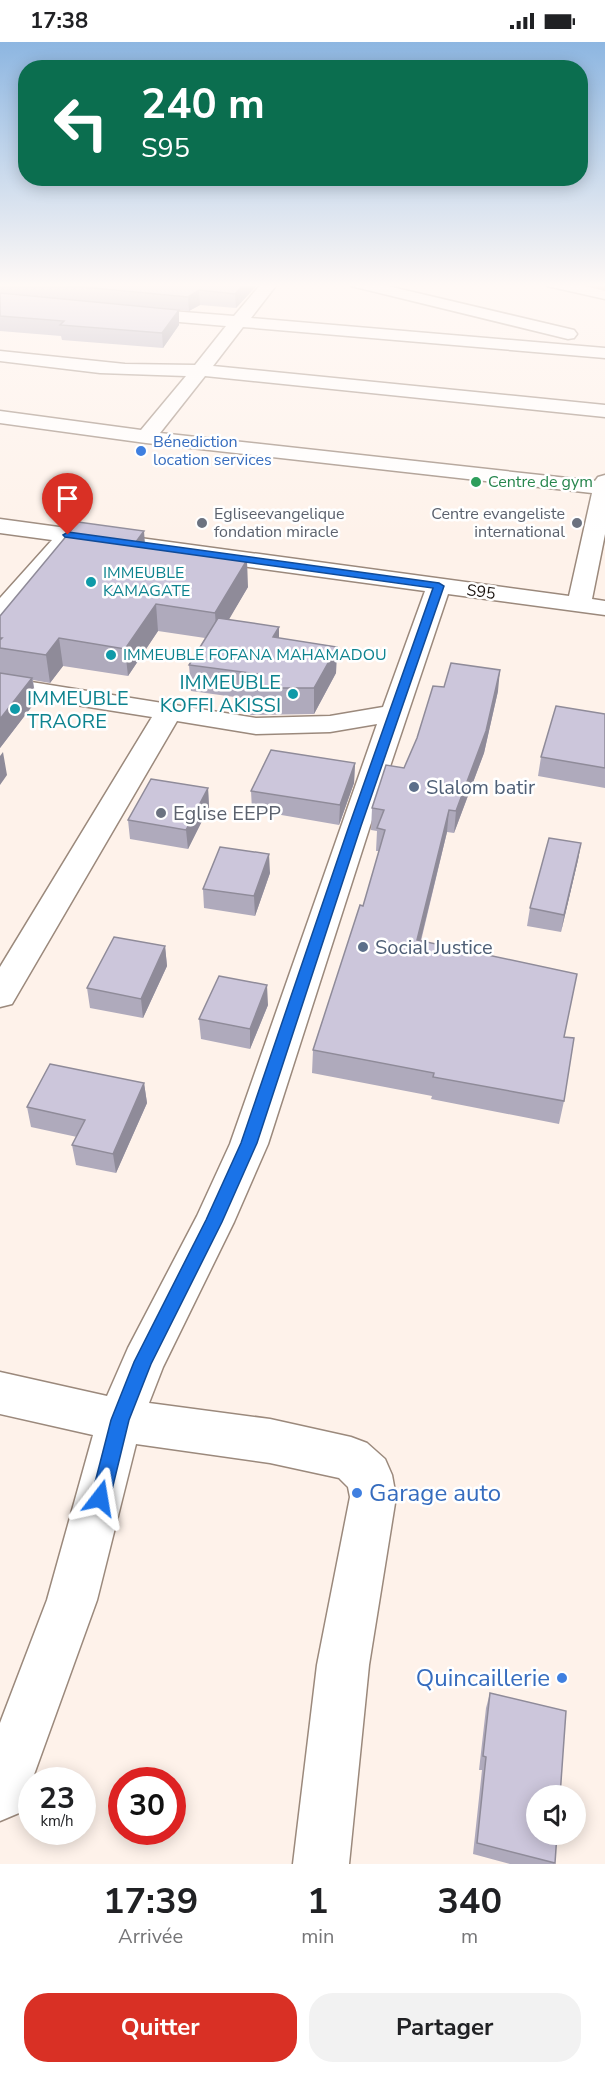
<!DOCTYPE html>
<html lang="fr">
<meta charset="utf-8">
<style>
:root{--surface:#fff;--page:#f2f2f2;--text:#202124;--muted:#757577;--accent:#d93025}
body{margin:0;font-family:"Nunito Sans",sans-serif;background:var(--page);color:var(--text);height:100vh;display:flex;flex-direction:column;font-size:22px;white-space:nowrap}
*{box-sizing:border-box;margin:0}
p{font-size:20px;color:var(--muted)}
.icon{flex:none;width:33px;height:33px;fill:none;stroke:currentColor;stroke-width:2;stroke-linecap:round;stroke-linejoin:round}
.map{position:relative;height:1822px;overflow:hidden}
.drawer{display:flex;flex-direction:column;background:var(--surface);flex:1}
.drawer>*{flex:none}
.hud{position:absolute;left:18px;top:18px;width:570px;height:126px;border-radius:24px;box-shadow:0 3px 15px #0003;background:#0b6e4f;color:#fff;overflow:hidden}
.fabs{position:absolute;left:526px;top:1743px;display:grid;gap:12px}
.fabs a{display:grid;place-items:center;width:60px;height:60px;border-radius:50%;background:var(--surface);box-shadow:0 3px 15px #0003;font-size:30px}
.speed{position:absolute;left:18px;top:1725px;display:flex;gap:12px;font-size:30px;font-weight:700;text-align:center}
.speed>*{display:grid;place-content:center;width:78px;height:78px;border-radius:50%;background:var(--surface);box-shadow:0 3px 15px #0003;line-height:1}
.speed small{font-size:15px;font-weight:400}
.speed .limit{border:9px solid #d22;background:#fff;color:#111}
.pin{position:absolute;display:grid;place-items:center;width:51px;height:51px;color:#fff;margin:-62px -26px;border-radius:50% 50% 50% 0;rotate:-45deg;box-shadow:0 0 6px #0007}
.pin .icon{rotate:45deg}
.me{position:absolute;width:66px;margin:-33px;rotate:14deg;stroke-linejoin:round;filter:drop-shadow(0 0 4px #0008)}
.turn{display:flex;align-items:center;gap:21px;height:126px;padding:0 24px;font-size:27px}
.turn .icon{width:78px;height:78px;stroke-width:2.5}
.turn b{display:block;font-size:42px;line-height:51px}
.eta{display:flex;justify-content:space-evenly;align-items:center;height:102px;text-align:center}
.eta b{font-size:36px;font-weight:700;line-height:42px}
.cta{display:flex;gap:12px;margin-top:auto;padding:12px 24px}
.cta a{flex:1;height:69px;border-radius:24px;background:var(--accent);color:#fff;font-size:24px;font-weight:700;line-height:69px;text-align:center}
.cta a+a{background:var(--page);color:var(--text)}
.status{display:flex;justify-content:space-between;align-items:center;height:42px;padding:0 30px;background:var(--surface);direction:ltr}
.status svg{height:16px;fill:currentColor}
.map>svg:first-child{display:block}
</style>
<div class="status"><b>17:38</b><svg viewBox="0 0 49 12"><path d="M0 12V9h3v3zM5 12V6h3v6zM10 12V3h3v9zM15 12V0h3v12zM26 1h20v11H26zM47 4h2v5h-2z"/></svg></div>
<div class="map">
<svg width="605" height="1822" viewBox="0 0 605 1822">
<rect width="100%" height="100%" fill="#fef2ea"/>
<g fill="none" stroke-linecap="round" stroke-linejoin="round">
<g stroke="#9b897c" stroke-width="3">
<path id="minor" d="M262,241H278L251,276L605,306V316L243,285L213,324L605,363V375L205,334L160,391L595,439L598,435L605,433V492L592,557L605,559V573L448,552L370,784L268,1102L234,1180L163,1325L149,1361L270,1377L351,1395L367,1401L385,1417L392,1433L396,1455L369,1623L349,1822H293L317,1623L350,1455L348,1445L339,1436L270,1421L136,1402L97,1558L27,1752L19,1771L0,1779V1681L47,1558L93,1393L0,1372V1330L107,1354L128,1306L197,1174L230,1102L377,682L330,690L256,692L177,679L12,962L0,965V925L152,675L0,651V635L256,676L330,674L383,665L425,549L73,501L9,576L0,578V556L52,498L0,491V477L569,554L592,451L146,401L0,381V369L141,388L186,334L100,331L0,319V309L125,322L195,323L226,284L133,276L127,275L125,271L127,267L133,266L234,274Z
M349,241H375L574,288L577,292L574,296L568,297L351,244Z
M545,241H573L605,247V257L547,244Z"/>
</g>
<g stroke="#844e3a" stroke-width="3">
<path id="major" d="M582,241H605V249L584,244Z"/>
</g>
<use href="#minor" fill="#fff" fill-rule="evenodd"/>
<use href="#major" fill="#d8a897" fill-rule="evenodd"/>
</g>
<path fill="#afaabc" d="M0,241H259L236,266L200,263L189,269L179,268V283L163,306L62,298L61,294L0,289Z
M145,506L248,545L228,578L279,596L337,605L336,631L314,672L250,673L249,657L191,649L189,623L205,596L158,589L128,634L63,624L50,641L33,638L36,659L0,706V574Z
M444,645L498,649L484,711L454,791L447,790L421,899L564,995V1059L559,1082L431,1057L432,1054L312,1031L313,1008L363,864L379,809H376L377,789L371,788L372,766L404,726Z
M605,672V746L538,734L541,715Z
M355,721L354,741L339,783L252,768L251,749Z
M208,746L209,765L188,807L130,797L128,778Z
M581,801L578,818L561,890L527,884L530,866Z
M270,831L255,874L204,866L203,847Z
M165,904L167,924L143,976L90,966L87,946Z
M268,963L250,1007L201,997L199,977Z
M144,1041L147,1061L116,1131L76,1123L72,1103L77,1095L31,1085L27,1065Z
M490,1651L555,1821L554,1822H510L473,1812L482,1728H479L486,1666Z"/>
<path fill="#8f8b99" d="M245,241H259L236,266L235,252Z
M199,248L200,263L189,269L188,255Z
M179,268V283L163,306L162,291Z
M144,489L146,516L133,504Z
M247,518L248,545L217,598L215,571Z
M156,562L158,589L128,634L125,607Z
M279,585V611L273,595Z
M59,596L63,624L50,641L46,613Z
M337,605L336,631L314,672V646Z
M500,628L498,649L484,711L454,791L456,769Z
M32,636L36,659L0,706V677Z
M3,710L7,733L0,743V714Z
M355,721L354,741L339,783L340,763Z
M208,746L209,765L188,807L186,788Z
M449,768L447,790L415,921L417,898Z
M581,801L578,818L561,890L564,873Z
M269,812L270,831L255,874L254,854Z
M165,904L167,924L143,976L141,957Z
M267,943L268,963L250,1007V987Z
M144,1041L147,1061L116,1131L113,1112Z"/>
<path fill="#ccc6db" stroke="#8f8b99" stroke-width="1.5" d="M41,241H245L235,252L199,248L188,255Z
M0,251L179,268L162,291L60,283L64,279L0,274Z
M78,480L144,489L133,504L247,518L215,571L156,562L125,607L59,596L46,613L0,606V598L2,596H0V574Z
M218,576L279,585L273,595L337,605L314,646H249L257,632L189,623Z
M451,621L500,628L486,689L456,769L449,768L417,898L577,932L564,995L574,996L564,1059L433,1035L434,1031L313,1008L360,863L363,864L385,788L377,786L384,768L372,766L386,723L404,726L417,696L433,644L444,645Z
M0,631L32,636L0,677Z
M556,664L605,672V726L541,715Z
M271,708L355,721L340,763L251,749Z
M151,737L208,746L186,788L128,778Z
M549,796L581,801L564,873L530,866Z
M220,805L269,812L254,854L203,847Z
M114,895L165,904L141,957L87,946Z
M219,934L267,943L250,987L199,977Z
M50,1022L144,1041L113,1112L72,1103L85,1078L27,1065Z
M490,1651L566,1669L560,1754H537V1792H557L555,1821L477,1801L486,1715L483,1714Z"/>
<linearGradient id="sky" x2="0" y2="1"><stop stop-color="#8db6e1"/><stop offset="0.49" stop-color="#fff9f6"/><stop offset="1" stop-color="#fff9f6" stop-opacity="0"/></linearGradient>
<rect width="605" height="496" fill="url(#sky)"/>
<path fill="#1a73e8" stroke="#114b97" stroke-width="1.5" d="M68,490L439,541L444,544L361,784L257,1101L222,1180L151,1322L129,1378L110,1456L107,1463L100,1466L94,1463L91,1456L111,1378L134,1320L206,1178L241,1101L349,784L433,546L65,495L63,493Z"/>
<g fill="#3f7fe0" stroke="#fff" stroke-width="2">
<circle cx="141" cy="409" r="6"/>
<circle cx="357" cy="1451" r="6"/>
<circle cx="562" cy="1636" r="6"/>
</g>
<circle fill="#2e9e5b" stroke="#fff" stroke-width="2" cx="476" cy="440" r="6"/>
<g fill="#6b7280" stroke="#fff" stroke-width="2">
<circle cx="202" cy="481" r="6"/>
<circle cx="577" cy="481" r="6"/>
<circle cx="161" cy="771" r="6"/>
</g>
<g fill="#0f9aa8" stroke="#fff" stroke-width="2">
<circle cx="91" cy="540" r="6"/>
<circle cx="111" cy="613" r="6"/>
<circle cx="293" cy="652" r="6"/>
<circle cx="15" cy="667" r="6"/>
</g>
<g fill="#5c6f8a" stroke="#fff" stroke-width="2">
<circle cx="414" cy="745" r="6"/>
<circle cx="363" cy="905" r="6"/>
</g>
<g text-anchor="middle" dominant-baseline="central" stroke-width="5" stroke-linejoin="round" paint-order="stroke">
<g font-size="16" fill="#366cbe" stroke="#fff" text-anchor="start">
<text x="153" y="400">Bénediction<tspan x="153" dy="18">location services</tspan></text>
</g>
<g font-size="16" fill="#27864d" stroke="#fff" text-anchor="start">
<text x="488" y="440">Centre de gym</text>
</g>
<g font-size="16" fill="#5b616d" stroke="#fff" text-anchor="start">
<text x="214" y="472">Egliseevangelique<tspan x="214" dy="18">fondation miracle</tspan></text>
<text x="565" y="472" text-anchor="end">Centre evangeliste<tspan x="565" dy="18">international</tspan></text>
</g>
<g font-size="16" fill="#0d838f" stroke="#fff" text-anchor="start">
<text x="103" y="531">IMMEUBLE<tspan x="103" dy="18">KAMAGATE</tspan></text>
<text x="123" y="613">IMMEUBLE FOFANA MAHAMADOU</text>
</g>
<g font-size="16" fill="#19120e" stroke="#fff">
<text transform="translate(481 550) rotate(8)">S95</text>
</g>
<g font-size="20" fill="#0d838f" stroke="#fff" text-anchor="end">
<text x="281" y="640">IMMEUBLE<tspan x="281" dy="23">KOFFI AKISSI</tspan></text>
<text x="27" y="656" text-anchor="start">IMMEUBLE<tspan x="27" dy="23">TRAORE</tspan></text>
</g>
<g font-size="20" fill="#4e5e75" stroke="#fff" text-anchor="start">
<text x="426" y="745">Slalom batir</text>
<text x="375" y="905">Social Justice</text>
</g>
<g font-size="20" fill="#5b616d" stroke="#fff" text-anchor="start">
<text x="173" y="771">Eglise EEPP</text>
</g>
<g font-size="24" fill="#366cbe" stroke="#fff" text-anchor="start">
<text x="369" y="1451">Garage auto</text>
<text x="550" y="1636" text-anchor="end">Quincaillerie</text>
</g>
</g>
</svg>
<div class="fabs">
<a><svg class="icon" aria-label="sound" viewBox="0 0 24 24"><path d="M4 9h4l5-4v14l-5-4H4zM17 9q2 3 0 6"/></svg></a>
</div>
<div class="speed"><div>23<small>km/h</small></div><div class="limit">30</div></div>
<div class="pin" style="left:68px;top:493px;background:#d93025"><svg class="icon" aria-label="arrive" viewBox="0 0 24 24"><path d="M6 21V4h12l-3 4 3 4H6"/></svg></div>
<svg class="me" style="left:100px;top:1456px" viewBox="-20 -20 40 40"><path d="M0-17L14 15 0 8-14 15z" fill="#1a73e8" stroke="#fff" stroke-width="4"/></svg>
<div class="hud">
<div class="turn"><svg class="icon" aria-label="left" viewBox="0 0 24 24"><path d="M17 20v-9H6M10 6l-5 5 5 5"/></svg><div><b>240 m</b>S95</div></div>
</div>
</div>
<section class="drawer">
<div class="eta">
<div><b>17:39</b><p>Arrivée</p></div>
<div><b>1</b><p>min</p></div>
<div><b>340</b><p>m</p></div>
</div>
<div class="cta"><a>Quitter</a><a>Partager</a></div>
</section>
